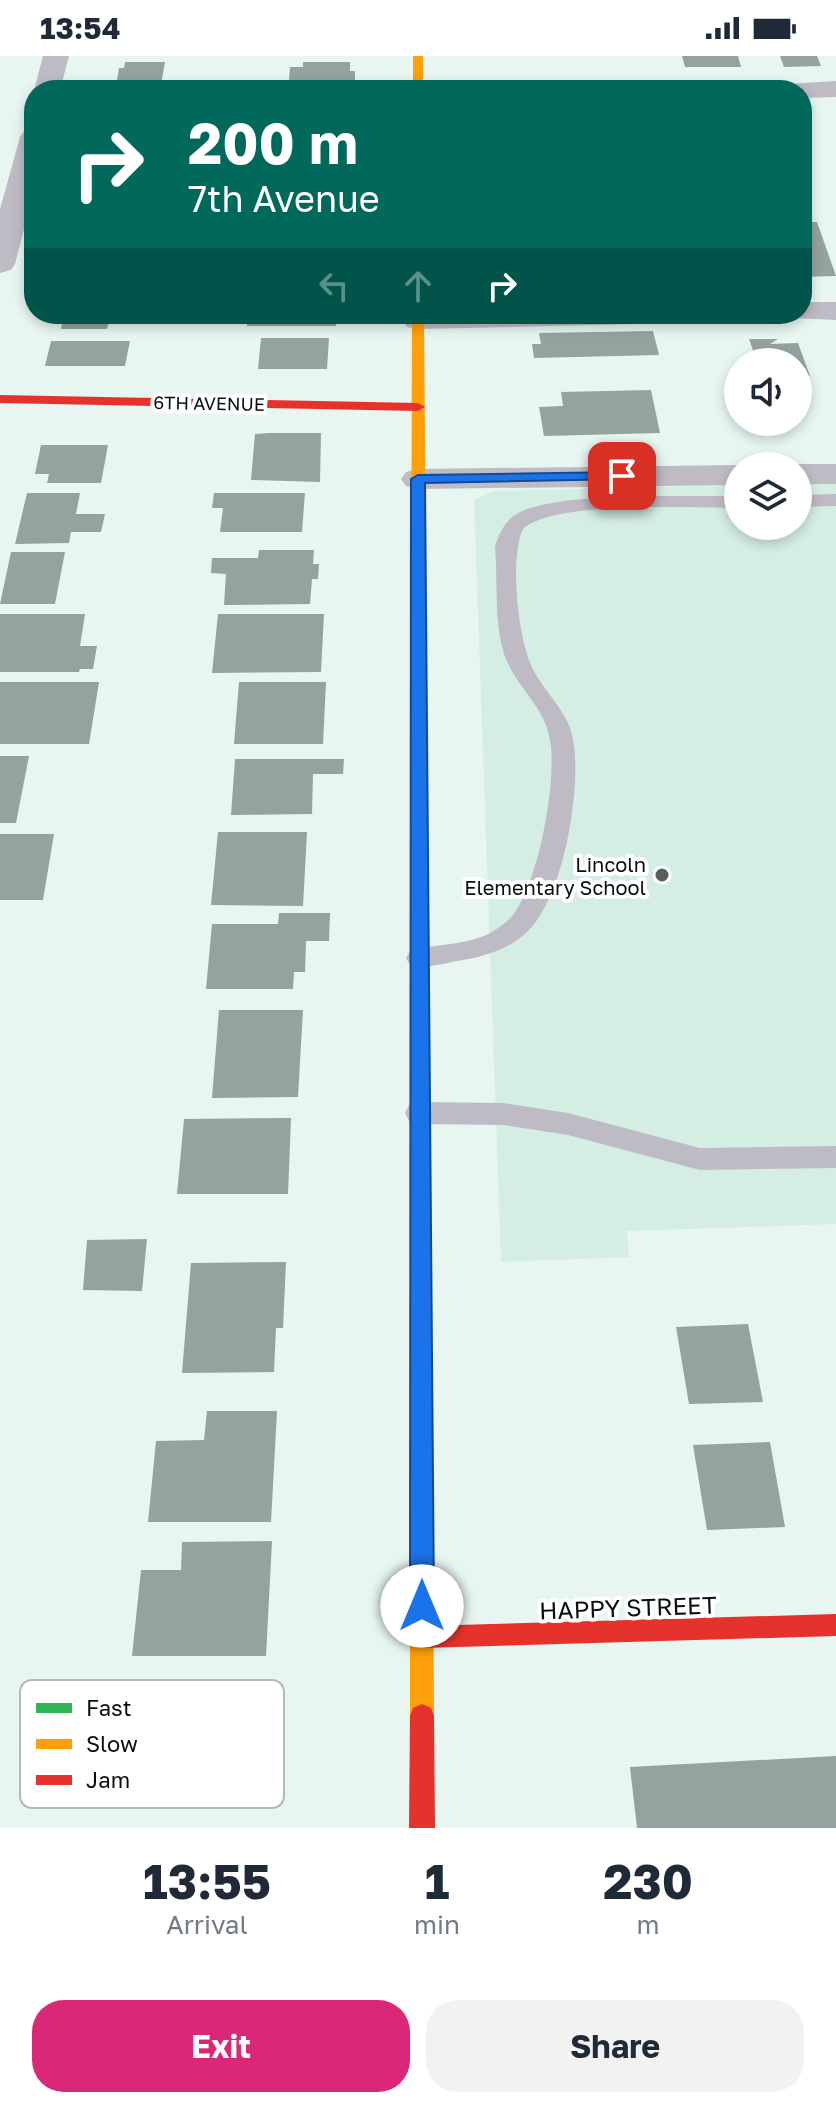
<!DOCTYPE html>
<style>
:root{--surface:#fff;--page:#f2f2f3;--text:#1f2937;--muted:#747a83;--accent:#db2777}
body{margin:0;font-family:"Golos Text",sans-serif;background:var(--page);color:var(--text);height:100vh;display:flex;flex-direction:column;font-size:30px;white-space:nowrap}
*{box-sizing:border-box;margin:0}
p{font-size:26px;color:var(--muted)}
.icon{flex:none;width:44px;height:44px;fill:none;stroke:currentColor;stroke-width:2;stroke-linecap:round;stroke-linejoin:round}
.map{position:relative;height:1772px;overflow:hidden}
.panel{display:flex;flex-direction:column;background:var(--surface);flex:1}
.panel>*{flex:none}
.hud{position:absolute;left:24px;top:24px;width:788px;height:244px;border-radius:32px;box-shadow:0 4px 12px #0003;background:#00695c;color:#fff;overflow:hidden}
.controls{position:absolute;left:724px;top:292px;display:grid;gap:16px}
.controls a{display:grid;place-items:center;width:88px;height:88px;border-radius:50%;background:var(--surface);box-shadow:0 4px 12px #0003;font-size:40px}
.pin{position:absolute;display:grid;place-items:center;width:68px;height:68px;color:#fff;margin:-34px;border-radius:16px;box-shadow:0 4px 12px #0006}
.me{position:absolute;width:88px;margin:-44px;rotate:0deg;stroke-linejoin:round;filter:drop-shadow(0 0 6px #0008)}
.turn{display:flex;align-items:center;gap:28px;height:168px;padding:0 32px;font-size:36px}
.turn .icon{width:104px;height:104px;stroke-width:2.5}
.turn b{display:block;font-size:56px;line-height:68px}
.lanes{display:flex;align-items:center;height:76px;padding:0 32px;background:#0003;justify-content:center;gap:40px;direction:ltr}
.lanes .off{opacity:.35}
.eta{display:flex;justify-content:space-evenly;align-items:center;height:136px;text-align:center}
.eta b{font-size:48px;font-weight:700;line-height:56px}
.cta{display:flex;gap:16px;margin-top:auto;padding:16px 32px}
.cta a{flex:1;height:92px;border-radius:32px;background:var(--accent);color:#fff;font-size:32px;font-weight:700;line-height:92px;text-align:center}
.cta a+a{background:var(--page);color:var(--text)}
.status{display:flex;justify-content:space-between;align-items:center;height:56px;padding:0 40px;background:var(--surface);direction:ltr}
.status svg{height:22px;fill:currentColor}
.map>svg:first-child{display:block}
</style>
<div class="status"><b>13:54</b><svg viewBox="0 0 49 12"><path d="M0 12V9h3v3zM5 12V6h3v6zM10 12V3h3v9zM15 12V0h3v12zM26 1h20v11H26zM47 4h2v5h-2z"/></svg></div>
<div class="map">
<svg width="836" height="1772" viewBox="0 0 836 1772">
<rect width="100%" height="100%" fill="#e7f6f1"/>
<path fill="#d4eee4" d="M836,427V1168L627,1175L629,1201L501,1206L474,444L493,435L738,429V470H798V428Z"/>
<path fill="#95a39e" d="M682,0H738L741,11H685Z
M780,0H817L821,10L784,11Z
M125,6H165L160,34H119L121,25H117L119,12H124Z
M303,6H350V15H355V30H347V34H301L302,24H289L290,11H303Z
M802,166H817L836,220L802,221Z
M64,258H111L107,273H61Z
M248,258H336V270H247Z
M653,275L659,299L534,302L532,288H541L539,277Z
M261,282H329L327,313H258Z
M749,283H778L770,288L798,287L810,320H798V306H757Z
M51,285H130L125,310H45Z
M651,334L660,377L544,380L539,351L563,350L561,336Z
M269,377H321L320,426L251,424L255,378Z
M41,389H108L101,427H47L49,418H35Z
M27,437H80L76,458H105L101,476H71L69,487L15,488Z
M214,437H305L302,476H220L223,452H212Z
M259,494H314L313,508H319L318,523H312L310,548L224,549L226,518L211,517L212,502H258Z
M11,496H65L55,548H0Z
M0,558H85L80,590H97L93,613H80L79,616H0Z
M218,558H324L321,616L212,617Z
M0,626H99L89,688H0Z
M239,626H326L323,688H234Z
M0,700H29L16,767H0Z
M235,703H344L343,718H313L312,758L231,759Z
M218,776H307L303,850L211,849Z
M0,778H54L43,844H0Z
M279,857H330L329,885H306L305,916H294L293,933H206L212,868H278Z
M219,954H303L298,1041L212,1042Z
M291,1062L288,1138H177L184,1063Z
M147,1183L142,1235L83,1234L87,1184Z
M286,1206L283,1272H276L274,1316L182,1317L191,1207Z
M748,1268L763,1346L689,1348L676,1271Z
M207,1355H277L271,1466H148L156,1385L204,1384Z
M770,1386L785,1471L707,1474L693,1389Z
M272,1485L266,1600H132L141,1514H181L182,1486Z
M128,1625H266L260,1753H116Z
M836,1700V1772H637L630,1711Z"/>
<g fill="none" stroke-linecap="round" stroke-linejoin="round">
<path fill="#bfbbc4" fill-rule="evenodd" d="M836,438V450L798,451V439Z
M658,440H738V452C693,452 554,444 523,473C509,502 518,587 534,615C546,638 569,657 573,683C582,731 564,839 529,874C509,894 484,901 457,905C442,908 425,913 410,909L406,902L410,895C437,887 467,890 492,876C500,871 510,864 515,856C539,823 559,718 549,679C542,647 511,626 503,594C494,561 498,525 495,491C498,481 502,471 510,463C533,440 625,441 658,440Z
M419,1046L503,1047L568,1057L700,1092L836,1090V1112L700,1114L568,1079L503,1069L419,1068L409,1065L405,1057L409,1049Z"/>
<path fill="#bfbbc4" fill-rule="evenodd" d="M43,0H69L60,34H34Z
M836,25V41L802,42V34H782L786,28Z
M34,73V135L15,208L11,214L0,217V153L20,81L24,75Z
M802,246H836V264L791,262L788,258H802Z
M406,258H694L689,265L678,267L418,273L407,271L402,264Z
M798,408H836V428H798V410H788Z
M738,409L744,410H738V429L418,433L406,430L401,423L406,416L418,413Z"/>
<path fill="#30b455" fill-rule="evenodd" d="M419,627L427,632L432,1262L428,1268L421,1271L414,1268L410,1262L411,632Z"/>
<path fill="#ff9f0a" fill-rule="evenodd" d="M413,0H423V34H413Z
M412,258H424L427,632L419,637L411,632Z
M421,1253L428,1256L432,1262L434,1660L431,1668L422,1672L413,1668L410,1660V1262L414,1256Z"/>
<path fill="#e5322d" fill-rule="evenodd" d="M0,339L418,347L425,351L418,355L0,347Z
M836,1558V1580L422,1592L414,1589L410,1581L414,1573L422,1570Z
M422,1648L431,1652L434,1660L435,1772H409L410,1660L413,1652Z"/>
</g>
<path fill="#1a73e8" stroke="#114b97" stroke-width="2" d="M622,416L629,420L627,423L425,427L434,1550L430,1558L422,1561L414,1558L410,1550L411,423L418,419Z"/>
<circle fill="#55605c" stroke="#fff" stroke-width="3" cx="662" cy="819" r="8"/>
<g text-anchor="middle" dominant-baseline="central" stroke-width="8" stroke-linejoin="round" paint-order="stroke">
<g font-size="18" fill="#070f0c" stroke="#fff">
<text transform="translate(209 347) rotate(1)">6TH AVENUE</text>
</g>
<g font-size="20" fill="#070f0c" stroke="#fff" text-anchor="end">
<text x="646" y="808">Lincoln<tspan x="646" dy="23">Elementary School</tspan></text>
</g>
<g font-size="24" fill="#070f0c" stroke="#fff">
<text transform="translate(628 1551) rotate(-2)">HAPPY STREET</text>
</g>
</g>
<rect x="20" y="1624" width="264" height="128" rx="12" fill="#fff" stroke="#b5b7b6" stroke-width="2"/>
<rect x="36" y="1647" width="36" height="10" fill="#30b455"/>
<rect x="36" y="1683" width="36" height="10" fill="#ff9f0a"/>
<rect x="36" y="1719" width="36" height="10" fill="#e5322d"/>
<g font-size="22" fill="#070f0c">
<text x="86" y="1660">Fast</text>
<text x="86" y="1696">Slow</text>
<text x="86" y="1732">Jam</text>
</g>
</svg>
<div class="controls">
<a><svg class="icon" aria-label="sound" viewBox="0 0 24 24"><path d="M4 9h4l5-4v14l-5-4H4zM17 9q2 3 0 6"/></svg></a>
<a><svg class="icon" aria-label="layers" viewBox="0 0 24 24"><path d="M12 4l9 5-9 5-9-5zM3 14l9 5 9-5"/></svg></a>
</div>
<div class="pin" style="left:622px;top:420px;background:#d93025"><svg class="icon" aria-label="arrive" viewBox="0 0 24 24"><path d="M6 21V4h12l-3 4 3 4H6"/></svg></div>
<svg class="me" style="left:422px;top:1550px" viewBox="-20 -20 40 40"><circle r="19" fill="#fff"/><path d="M0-13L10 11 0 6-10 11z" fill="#1a73e8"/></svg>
<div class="hud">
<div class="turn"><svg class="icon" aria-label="right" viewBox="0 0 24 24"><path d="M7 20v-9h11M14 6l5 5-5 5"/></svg><div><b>200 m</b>7th Avenue</div></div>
<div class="lanes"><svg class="icon off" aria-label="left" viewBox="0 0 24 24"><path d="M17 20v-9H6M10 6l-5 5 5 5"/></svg><svg class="icon off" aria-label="ahead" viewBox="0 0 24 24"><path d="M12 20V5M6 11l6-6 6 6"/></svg><svg class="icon" aria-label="right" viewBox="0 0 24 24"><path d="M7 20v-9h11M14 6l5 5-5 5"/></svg></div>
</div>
</div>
<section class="panel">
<div class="eta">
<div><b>13:55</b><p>Arrival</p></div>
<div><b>1</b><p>min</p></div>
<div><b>230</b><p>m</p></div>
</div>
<div class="cta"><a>Exit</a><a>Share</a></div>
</section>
